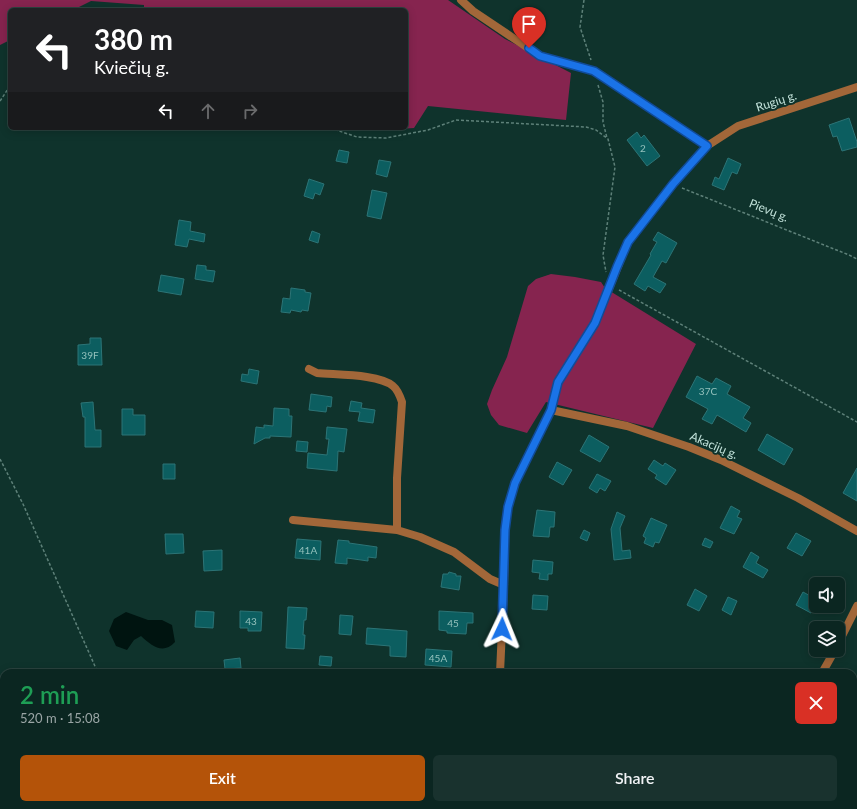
<!DOCTYPE html>
<meta charset="utf-8">
<style>
:root{--surface:#0b2621;--page:#19322e;--text:#f1f3f6;--muted:#9aa5a5;--line:#2b433f;--accent:#b45309}
body{margin:0;font-family:Lato,sans-serif;background:var(--page);color:var(--text);height:100vh;display:flex;flex-direction:column;font-size:15px;white-space:nowrap}
*{box-sizing:border-box;margin:0}
p{font-size:13px;color:var(--muted)}
.icon{flex:none;width:22px;height:22px;fill:none;stroke:currentColor;stroke-width:2;stroke-linecap:round;stroke-linejoin:round}
.map{position:relative;flex:1;overflow:hidden}
.details{position:absolute;left:0px;top:669px;width:857px;height:140px;display:flex;flex-direction:column;background:var(--surface);border-radius:12px 12px 0 0;box-shadow:0 2px 10px #0003,0 0 0 1px var(--line)}
.details>*{flex:none}
.guide{position:absolute;left:8px;top:8px;width:400px;height:122px;border-radius:6px;box-shadow:0 2px 10px #0003,0 0 0 1px var(--line);background:#202124;color:#fff;overflow:hidden}
.controls{position:absolute;left:809px;top:577px;display:grid;gap:8px}
.controls a{display:grid;place-items:center;width:36px;height:36px;border-radius:6px;background:var(--surface);box-shadow:0 2px 10px #0003,0 0 0 1px var(--line);font-size:20px}
.pin{position:absolute;display:grid;place-items:center;width:34px;height:34px;color:#fff;margin:-41px -17px;border-radius:50% 50% 50% 0;rotate:-45deg;box-shadow:0 0 4px #0007}
.pin .icon{rotate:45deg}
.me{position:absolute;width:44px;margin:-22px;rotate:2deg;stroke-linejoin:round;filter:drop-shadow(0 0 3px #0008)}
.turn{display:flex;align-items:center;gap:14px;height:84px;padding:0 20px;font-size:18px}
.turn .icon{width:52px;height:52px;stroke-width:2.5}
.turn b{display:block;font-size:28px;line-height:34px}
.lanes{display:flex;align-items:center;height:38px;padding:0 20px;background:#0003;justify-content:center;gap:20px;direction:ltr}
.lanes .off{opacity:.35}
.round{display:grid;place-items:center;flex:none;width:42px;height:42px;border-radius:6px;background:var(--page)}
.headline{display:flex;align-items:center;justify-content:space-between;height:68px;padding:0 20px}
h1{font-size:24px;font-weight:600;line-height:30px;color:#1e9e55}
.button{display:flex;gap:8px;margin-top:auto;padding:8px 20px}
.button a{flex:1;height:46px;border-radius:6px;background:var(--accent);color:#fff;font-size:16px;font-weight:600;line-height:46px;text-align:center}
.button a+a{background:var(--page);color:var(--text)}
.map>svg:first-child{display:block}
</style>
<div class="map">
<svg width="857" height="809" viewBox="0 0 857 809">
<rect width="100%" height="100%" fill="#0f332c"/>
<path fill="#86244f" d="M0,0H448L505,39L571,73L566,120L428,106L414,128L366,131L354,128H406V10H144V5L91,1L73,10H10V40L0,45Z
M551,274L575,277L601,282L605,288L696,344L653,428L546,402L527,433L499,425L491,415L487,404L492,390L507,357L528,286L536,279Z"/>
<path fill="#001410" d="M126,612L148,620H162L172,625L175,642C163,655 152,646 141,636L134,640L127,650L116,646L109,631L114,619Z"/>
<path fill="#0c5e60" stroke="#2c7476" d="M849,118L857,142V147L842,151L837,136L833,137L829,125Z
M637,132L641,138L644,135L660,156L647,166L627,140Z
M339,150L349,152L347,163L336,161Z
M728,158L741,164L737,174L732,172L724,190L712,185L715,177L719,179Z
M379,160L391,162L387,177L376,174Z
M309,179L324,184L320,195L315,193L313,199L304,196Z
M372,190L387,193L381,219L367,216Z
M179,220L191,222L190,231L205,234L204,242L189,239L187,247L175,245Z
M312,231L320,234L318,243L309,240Z
M658,232L677,243L666,263L662,261L653,277L666,284L660,293L648,286L645,291L634,284L651,255L650,254L657,242L653,240Z
M197,265L206,266V270L215,271L213,282L195,279Z
M161,275L184,279L181,295L158,291Z
M291,288L305,290V292L311,293L308,311L302,310L301,312L291,310L290,313L281,312L283,298L290,299Z
M90,338H101L102,365H78V345L90,344Z
M249,369L259,371L257,384L241,381L242,374L248,375Z
M697,376L712,384L716,378L731,386L727,394L750,407L743,418L751,423L746,432L717,415L712,424L702,419L708,409L686,397Z
M311,394L332,397L331,407L327,406L326,412L309,410Z
M351,401L362,403L361,408L375,410L373,423L358,421L360,412L349,411Z
M93,402L95,430H101V447H85V417H83L81,403Z
M274,408L289,409V416H292L291,437L270,436V438H265L254,444L256,427L264,428V425L273,426Z
M122,409H133V415H145V435H122Z
M327,427L347,429L344,452L338,451L337,471L307,468L308,453L327,455L329,439H326Z
M767,434L793,449L784,465L758,450Z
M589,435L609,447L600,462L580,451Z
M297,441L308,442L307,452L296,451Z
M654,460L663,466L665,463L676,470L666,485L655,478L657,475L648,469Z
M557,462L572,470L563,485L549,477Z
M163,464H175V479H163Z
M857,468V501L843,493Z
M597,474L611,481L605,491L600,488L597,493L589,488Z
M731,506L740,511L737,517L742,519L734,534L720,528Z
M537,510L555,512L554,527H550L549,537L533,536Z
M617,512L625,516L620,528L622,551L630,550L631,558L614,560L611,529Z
M651,518L667,525L659,543L655,542L653,547L644,543L646,538L643,536Z
M584,530L590,533L587,541L580,538Z
M796,533L811,541L802,556L787,548Z
M165,534H183L184,553L166,554Z
M705,538L713,542L710,548L702,545Z
M297,539L321,541L320,560L295,558Z
M338,540L349,541V543L377,547L376,558L368,557V561L347,558V564L335,563Z
M222,550V570L204,571L203,551Z
M751,552L759,557L756,563L768,570L763,578L743,567Z
M533,560L553,562L552,574H548V580L539,579L540,573L532,572Z
M449,572L456,574V576H461L459,590L441,587L443,574H448Z
M695,589L707,596L699,611L687,605Z
M803,592L816,599V604L811,613L796,605Z
M533,595L548,596L547,610L532,609Z
M728,597L737,601L731,615L722,610Z
M288,607L307,608L306,620H304L303,635H305L304,649L286,648Z
M196,611L214,612L213,628L195,627Z
M240,611L262,612L261,631H248V628H240Z
M439,611L473,613V623H467L466,634L447,633V631L439,630Z
M340,615L353,616L351,635L339,634Z
M367,628L407,631L406,657L390,656V646L366,644Z
M426,649L452,651L451,667L425,665Z
M320,656L332,657L331,666L319,665Z
M240,658L241,668L225,669L224,660Z"/>
<g fill="none" stroke-linecap="round" stroke-linejoin="round">
<path stroke="#5e8179" stroke-width="1.5" stroke-dasharray="3 2" stroke-linecap="butt" d="M584,0L580,27L591,60
M598,85L603,102V122L607,138
M0,101L10,86
M330,128L357,137L386,138L428,130L456,120L586,127L596,130L608,139L615,167L603,255L606,272
M682,188L849,255L857,259
M619,290L857,422
M0,459L23,504L98,673"/>
<path stroke="#a26739" stroke-width="8" d="M461,0L473,11L540,56L594,71L707,146
M309,369L317,373C336,375 379,374 393,386C398,390 400,396 402,402L397,478V530
M551,410L627,426L689,447L721,460L798,498L857,531
M293,520L397,530L420,537L454,552L490,579L504,585
M838,644L857,606
M500,673L504,585L505,530L508,507L515,483L551,410L558,382L595,323L628,242L673,184L707,146L738,126L857,87
M822,673L835,650
M201,805L202,809
M809,805L811,809
M54,809L63,805
M494,809V805"/>
</g>
<g fill="none" stroke-linecap="round" stroke-linejoin="round">
<g stroke="#114b97" stroke-width="10">
<path id="route" d="M502,629L505,530L508,507L515,483L551,410L558,382L595,323L617,267L628,242L673,184L707,146L594,71L540,56L529,48"/>
</g>
<use href="#route" stroke="#1a73e8" stroke-width="7"/>
</g>
<g text-anchor="middle" dominant-baseline="central" stroke-width="4" stroke-linejoin="round" paint-order="stroke">
<g font-size="10" fill="#94c1bc">
<text x="643" y="148">2</text>
<text x="90" y="355">39F</text>
<text x="708" y="391">37C</text>
<text x="308" y="550">41A</text>
<text x="251" y="621">43</text>
<text x="453" y="623">45</text>
<text x="438" y="658">45A</text>
</g>
<g font-size="12" fill="#c2e2da" stroke="#0f332c">
<text transform="translate(776 101) rotate(-18)">Rugių g.</text>
<text transform="translate(769 210) rotate(22)">Pievų g.</text>
<text transform="translate(714 445) rotate(23)">Akacijų g.</text>
</g>
</g>
</svg>
<div class="controls">
<a><svg class="icon" aria-label="sound" viewBox="0 0 24 24"><path d="M4 9h4l5-4v14l-5-4H4zM17 9q2 3 0 6"/></svg></a>
<a><svg class="icon" aria-label="layers" viewBox="0 0 24 24"><path d="M12 4l9 5-9 5-9-5zM3 14l9 5 9-5"/></svg></a>
</div>
<div class="pin" style="left:529px;top:48px;background:#d93025"><svg class="icon" aria-label="arrive" viewBox="0 0 24 24"><path d="M6 21V4h12l-3 4 3 4H6"/></svg></div>
<svg class="me" style="left:502px;top:629px" viewBox="-20 -20 40 40"><path d="M0-17L14 15 0 8-14 15z" fill="#1a73e8" stroke="#fff" stroke-width="4"/></svg>
<div class="guide">
<div class="turn"><svg class="icon" aria-label="left" viewBox="0 0 24 24"><path d="M17 20v-9H6M10 6l-5 5 5 5"/></svg><div><b>380 m</b>Kviečių g.</div></div>
<div class="lanes"><svg class="icon" aria-label="left" viewBox="0 0 24 24"><path d="M17 20v-9H6M10 6l-5 5 5 5"/></svg><svg class="icon off" aria-label="ahead" viewBox="0 0 24 24"><path d="M12 20V5M6 11l6-6 6 6"/></svg><svg class="icon off" aria-label="right" viewBox="0 0 24 24"><path d="M7 20v-9h11M14 6l5 5-5 5"/></svg></div>
</div>
<section class="details">
<div class="headline"><div><h1>2 min</h1><p>520 m · 15:08</p></div><a class="round" style="background:#d93025;color:#fff"><svg class="icon" aria-label="close" viewBox="0 0 24 24"><path d="M6 6l12 12M18 6L6 18"/></svg></a></div>
<div class="button"><a>Exit</a><a>Share</a></div>
</section>
</div>
